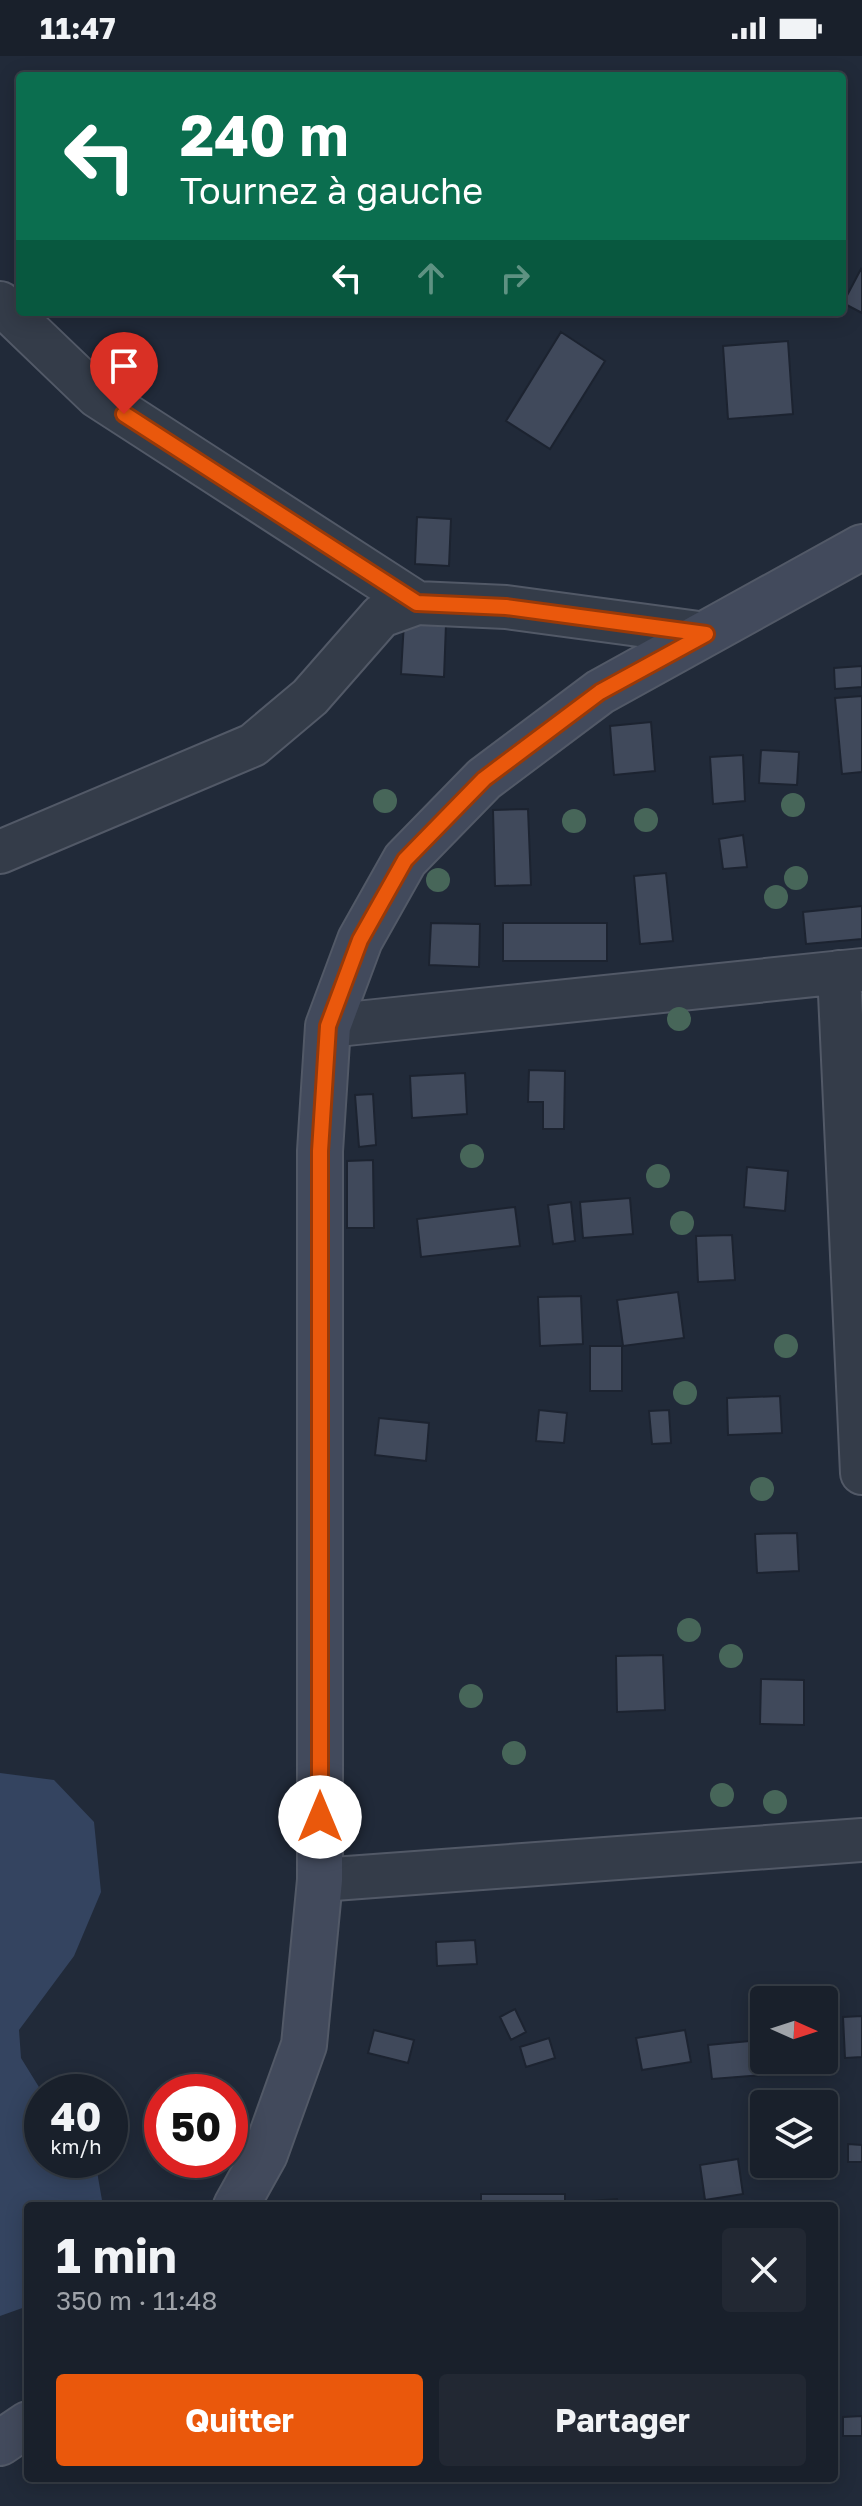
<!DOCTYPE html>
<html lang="fr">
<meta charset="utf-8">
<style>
:root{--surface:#19202b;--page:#222833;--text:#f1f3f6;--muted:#9fa3a9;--line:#373e47;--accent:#ea580c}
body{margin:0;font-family:"Golos Text",sans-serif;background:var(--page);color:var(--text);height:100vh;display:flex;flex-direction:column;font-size:30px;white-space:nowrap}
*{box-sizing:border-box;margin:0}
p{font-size:26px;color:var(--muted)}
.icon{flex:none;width:44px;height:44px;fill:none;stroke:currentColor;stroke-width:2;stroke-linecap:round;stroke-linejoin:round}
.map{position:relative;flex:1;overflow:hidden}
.panel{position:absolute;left:24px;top:2146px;width:814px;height:280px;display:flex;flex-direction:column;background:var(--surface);border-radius:8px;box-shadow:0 4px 20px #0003,0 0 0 2px var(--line)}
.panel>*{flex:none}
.hud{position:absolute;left:16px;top:16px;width:830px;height:244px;border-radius:8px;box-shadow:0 4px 20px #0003,0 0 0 2px var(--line);background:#0b6e4f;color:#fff;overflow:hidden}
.needle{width:52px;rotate:93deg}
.buttons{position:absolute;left:750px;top:1930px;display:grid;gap:16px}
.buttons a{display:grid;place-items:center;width:88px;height:88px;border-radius:8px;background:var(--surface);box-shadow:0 4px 20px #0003,0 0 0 2px var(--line);font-size:40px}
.speed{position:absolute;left:24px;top:2018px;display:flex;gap:16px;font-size:40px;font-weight:700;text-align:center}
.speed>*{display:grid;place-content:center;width:104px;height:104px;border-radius:50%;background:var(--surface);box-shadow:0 4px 20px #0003,0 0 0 2px var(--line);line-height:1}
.speed small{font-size:20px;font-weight:400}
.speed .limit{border:12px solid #d22;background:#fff;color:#111}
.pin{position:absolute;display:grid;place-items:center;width:68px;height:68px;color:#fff;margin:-82px -34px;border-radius:50% 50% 50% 0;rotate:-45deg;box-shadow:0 0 8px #0007}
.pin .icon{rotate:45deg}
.me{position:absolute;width:88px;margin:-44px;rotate:0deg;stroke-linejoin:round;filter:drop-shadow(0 0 6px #0008)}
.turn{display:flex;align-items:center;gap:28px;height:168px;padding:0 32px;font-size:36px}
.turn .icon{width:104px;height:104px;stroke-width:2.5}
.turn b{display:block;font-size:56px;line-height:68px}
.lanes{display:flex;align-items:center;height:76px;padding:0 32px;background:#0003;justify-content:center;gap:40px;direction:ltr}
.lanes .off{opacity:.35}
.round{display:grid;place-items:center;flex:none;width:84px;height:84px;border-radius:8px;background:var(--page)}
.head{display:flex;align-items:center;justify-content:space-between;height:136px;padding:0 32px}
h1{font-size:48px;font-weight:700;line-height:60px}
.button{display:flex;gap:16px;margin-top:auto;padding:16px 32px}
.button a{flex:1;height:92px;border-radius:8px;background:var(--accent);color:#fff;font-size:32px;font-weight:700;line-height:92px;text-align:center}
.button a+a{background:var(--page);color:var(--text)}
.status{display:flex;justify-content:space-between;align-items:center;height:56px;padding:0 40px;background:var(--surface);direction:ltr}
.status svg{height:22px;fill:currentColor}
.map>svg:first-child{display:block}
</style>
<div class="status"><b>11:47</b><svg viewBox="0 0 49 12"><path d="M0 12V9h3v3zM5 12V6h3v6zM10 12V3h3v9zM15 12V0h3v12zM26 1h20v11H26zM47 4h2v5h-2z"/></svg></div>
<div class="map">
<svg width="862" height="2450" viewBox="0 0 862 2450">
<rect width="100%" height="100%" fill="#212a39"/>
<path fill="#344460" d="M0,1717L54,1724L94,1766L101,1836L74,1900L19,1974L21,2002L42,2036V2104H95L103,2150H28V2250L0,2260Z"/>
<path fill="#40495b" stroke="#1c2330" stroke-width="2" d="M861,213L862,214V257L843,247Z
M561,276L605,305L550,393L506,365Z
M788,285L793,358L728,363L723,290Z
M417,461L451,463L449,510L415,508Z
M404,566L446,568L444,621L401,618Z
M862,610V631L835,633L834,612Z
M862,640V716L842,718L835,642Z
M651,666L655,715L614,719L610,670Z
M761,694L799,696L797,729L759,727Z
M743,699L745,745L713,748L710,701Z
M528,753L531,829L495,830L493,754Z
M743,779L747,811L723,813L719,783Z
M666,817L673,885L640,888L634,820Z
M862,850V883L806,888L803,856Z
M431,867L480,868L479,911L429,909Z
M503,867H607V905H503Z
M529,1014L565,1015L564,1073H543V1046H528Z
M465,1017L467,1058L412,1062L410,1020Z
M373,1038L376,1089L359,1091L355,1039Z
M373,1104L374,1172H347V1105Z
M747,1111L788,1115L785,1155L744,1151Z
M630,1142L633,1178L583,1182L580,1146Z
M571,1146L575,1185L553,1188L548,1149Z
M515,1151L520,1190L421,1201L417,1163Z
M732,1179L735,1224L698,1226L696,1180Z
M678,1236L684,1282L623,1290L617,1244Z
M581,1240L583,1288L540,1290L538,1241Z
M590,1290H622V1335H590Z
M780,1340L782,1377L728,1379L727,1342Z
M539,1354L567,1357L564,1387L536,1385Z
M669,1354L671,1387L652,1388L649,1355Z
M379,1362L429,1367L426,1405L375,1399Z
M797,1477L799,1515L757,1517L755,1478Z
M663,1599L665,1654L617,1656L616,1600Z
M761,1623L804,1624V1669L760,1668Z
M475,1884L477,1908L437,1910L436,1886Z
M515,1953L526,1976L511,1984L500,1961Z
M862,1960V2001L845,2002L843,1961Z
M824,1964H827L828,2006L778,2008V2004H824Z
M374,1974L414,1984L408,2007L368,1997Z
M685,1974L691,2006L642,2014L636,1982Z
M549,1982L555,2002L526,2011L520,1991Z
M760,1984L763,2019L712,2023L708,1989Z
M835,2048L839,2090L824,2091V2049Z
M848,2088L862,2089V2106H848Z
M738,2103L743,2138L705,2144L700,2109Z
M481,2138H565V2150H481Z
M617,2143L618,2150H577V2146Z
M862,2360V2380H843V2361Z"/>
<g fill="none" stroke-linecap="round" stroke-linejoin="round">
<g stroke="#525967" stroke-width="46">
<path id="minor" d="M0,247L97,340L417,547L506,551L706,578
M0,796L253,689L310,641L381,560L417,547
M839,916L862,1417
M328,970L862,914
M320,1824L862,1784"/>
</g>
<g stroke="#525967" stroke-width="48">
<path id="secondary" d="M236,2150L265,2098L304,1989L320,1824V1095L328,970L360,884L405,804L484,723L600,636L862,491
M0,2387L28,2368"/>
</g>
<use href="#minor" stroke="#343c49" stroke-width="42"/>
<use href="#secondary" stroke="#424a5c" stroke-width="44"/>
</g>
<g fill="#476659">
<circle cx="385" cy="745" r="12"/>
<circle cx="793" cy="749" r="12"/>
<circle cx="646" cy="764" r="12"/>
<circle cx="574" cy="765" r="12"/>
<circle cx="796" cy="822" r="12"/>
<circle cx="438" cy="824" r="12"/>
<circle cx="776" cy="841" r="12"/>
<circle cx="679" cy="963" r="12"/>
<circle cx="472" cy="1100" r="12"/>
<circle cx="658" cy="1120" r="12"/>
<circle cx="682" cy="1167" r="12"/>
<circle cx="786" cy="1290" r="12"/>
<circle cx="685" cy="1337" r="12"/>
<circle cx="762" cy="1433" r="12"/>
<circle cx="689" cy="1574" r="12"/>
<circle cx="731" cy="1600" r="12"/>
<circle cx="471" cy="1640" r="12"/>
<circle cx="514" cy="1697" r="12"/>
<circle cx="722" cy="1739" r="12"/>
<circle cx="775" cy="1746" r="12"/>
</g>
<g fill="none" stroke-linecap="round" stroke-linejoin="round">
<g stroke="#983908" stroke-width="20">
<path id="route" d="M124,358L417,547L506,551L706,578L600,636L484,723L405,804L360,884L328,970L320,1095V1761"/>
</g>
<use href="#route" stroke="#ea580c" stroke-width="14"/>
</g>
</svg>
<div class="buttons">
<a><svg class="needle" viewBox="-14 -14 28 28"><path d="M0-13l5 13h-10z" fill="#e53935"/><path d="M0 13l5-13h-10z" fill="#9fa3a9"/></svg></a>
<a><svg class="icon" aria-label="layers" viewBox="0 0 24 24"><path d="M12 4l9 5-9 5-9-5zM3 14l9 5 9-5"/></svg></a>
</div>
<div class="speed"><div>40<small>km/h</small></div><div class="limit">50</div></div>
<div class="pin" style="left:124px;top:358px;background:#d93025"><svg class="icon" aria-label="arrive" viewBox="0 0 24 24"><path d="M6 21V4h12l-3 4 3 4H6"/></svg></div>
<svg class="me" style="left:320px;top:1761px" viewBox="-20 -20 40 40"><circle r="19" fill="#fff"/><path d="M0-13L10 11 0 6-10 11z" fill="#ea580c"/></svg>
<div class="hud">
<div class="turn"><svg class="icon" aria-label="left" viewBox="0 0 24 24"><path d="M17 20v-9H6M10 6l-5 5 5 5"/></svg><div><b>240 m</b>Tournez à gauche</div></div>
<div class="lanes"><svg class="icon" aria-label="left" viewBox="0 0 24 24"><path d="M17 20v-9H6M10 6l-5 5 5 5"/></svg><svg class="icon off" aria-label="ahead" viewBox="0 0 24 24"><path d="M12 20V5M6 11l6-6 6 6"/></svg><svg class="icon off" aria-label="right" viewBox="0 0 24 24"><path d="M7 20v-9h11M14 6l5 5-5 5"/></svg></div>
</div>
<section class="panel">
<div class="head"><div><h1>1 min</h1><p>350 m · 11:48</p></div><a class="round"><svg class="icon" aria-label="close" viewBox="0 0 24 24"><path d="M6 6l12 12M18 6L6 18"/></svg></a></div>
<div class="button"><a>Quitter</a><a>Partager</a></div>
</section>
</div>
